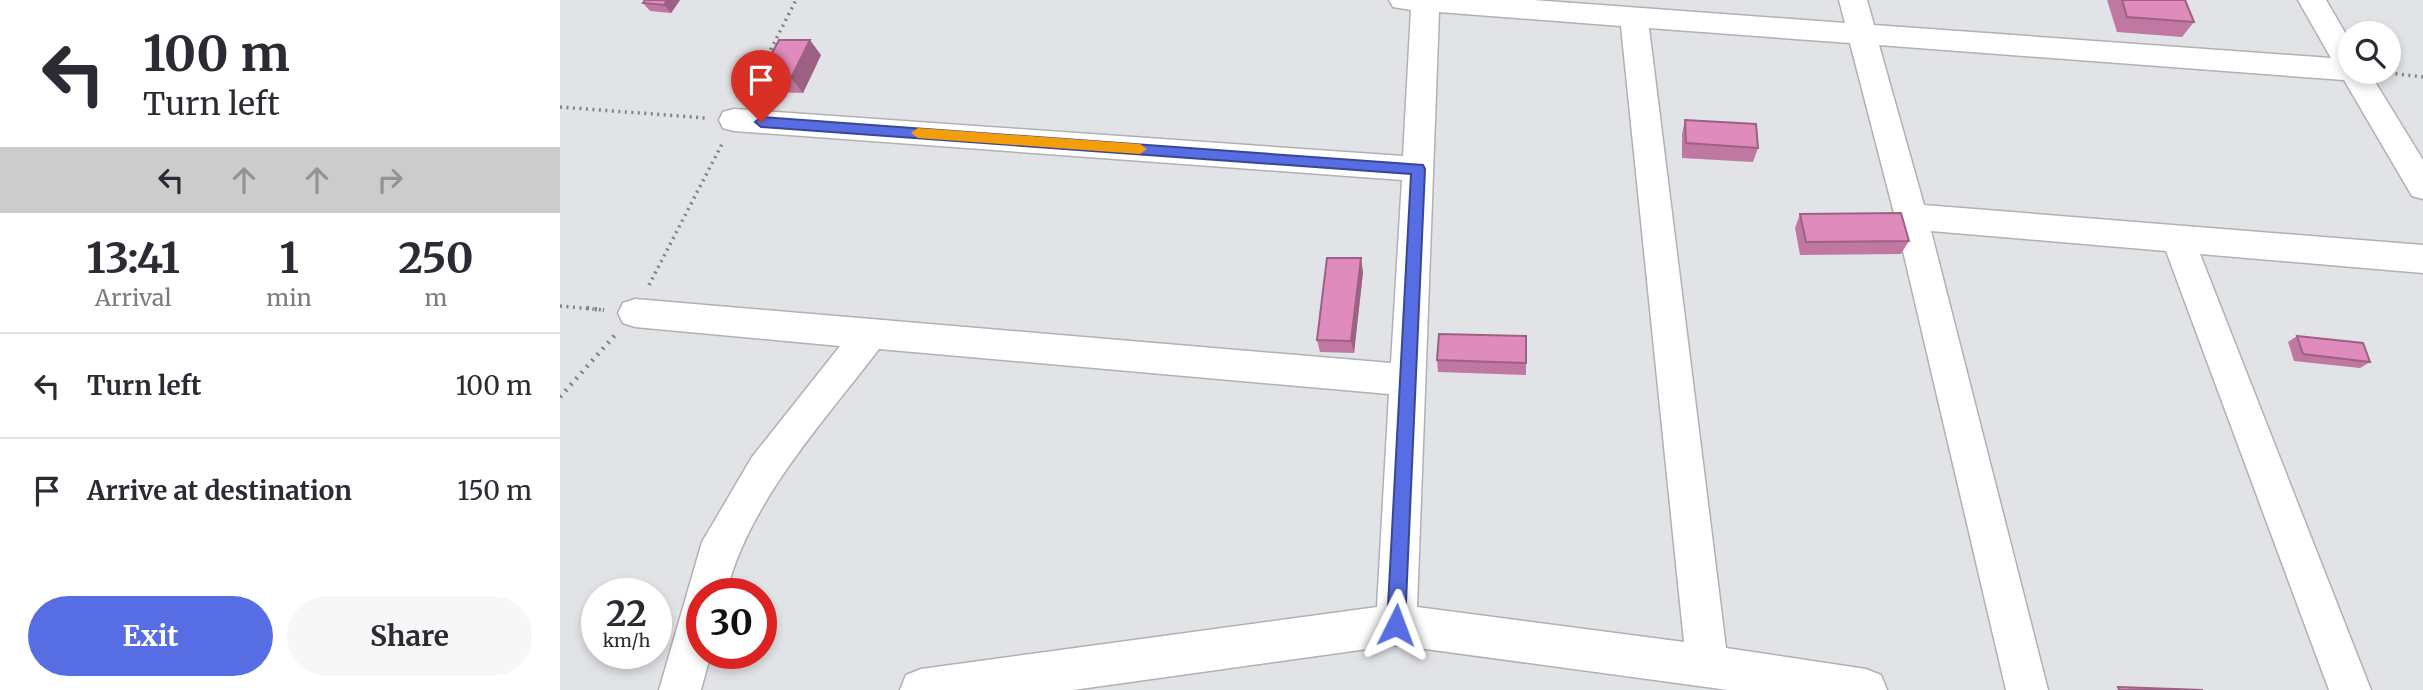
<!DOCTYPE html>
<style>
:root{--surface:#fff;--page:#f7f7f7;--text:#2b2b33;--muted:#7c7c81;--line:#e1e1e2;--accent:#576de3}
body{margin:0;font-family:Merriweather,serif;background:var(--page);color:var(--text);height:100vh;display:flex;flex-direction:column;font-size:26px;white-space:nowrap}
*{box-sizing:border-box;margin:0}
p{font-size:23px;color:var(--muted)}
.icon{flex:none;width:38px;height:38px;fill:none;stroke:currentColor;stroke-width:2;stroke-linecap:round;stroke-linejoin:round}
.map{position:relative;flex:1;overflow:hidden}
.drawer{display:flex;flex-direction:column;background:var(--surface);width:560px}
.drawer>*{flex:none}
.top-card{background:#fff;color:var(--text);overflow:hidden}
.fabs{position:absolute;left:1778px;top:21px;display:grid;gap:14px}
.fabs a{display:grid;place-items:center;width:63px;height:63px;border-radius:50%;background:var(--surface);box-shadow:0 4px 10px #0003;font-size:35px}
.speed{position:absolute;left:21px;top:578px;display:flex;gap:14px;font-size:35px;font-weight:700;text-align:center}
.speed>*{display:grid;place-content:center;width:91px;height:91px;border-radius:50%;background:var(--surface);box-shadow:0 4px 10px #0003;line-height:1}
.speed small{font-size:18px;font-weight:400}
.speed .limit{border:10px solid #d22;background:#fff;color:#111}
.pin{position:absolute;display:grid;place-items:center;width:60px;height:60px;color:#fff;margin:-72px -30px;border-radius:50% 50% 50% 0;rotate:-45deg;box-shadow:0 0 7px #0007}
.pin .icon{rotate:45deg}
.me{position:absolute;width:77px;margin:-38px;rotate:3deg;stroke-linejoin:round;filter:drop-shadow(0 0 5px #0008)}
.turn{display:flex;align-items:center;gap:24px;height:147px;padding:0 28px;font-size:32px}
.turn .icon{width:91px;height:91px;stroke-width:2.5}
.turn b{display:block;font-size:49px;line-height:60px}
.lanes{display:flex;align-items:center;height:66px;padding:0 28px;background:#0003;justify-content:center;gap:35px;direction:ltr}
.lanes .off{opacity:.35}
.eta{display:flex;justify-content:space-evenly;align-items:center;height:119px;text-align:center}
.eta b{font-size:42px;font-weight:700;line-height:49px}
.button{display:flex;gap:14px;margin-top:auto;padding:14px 28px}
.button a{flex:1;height:80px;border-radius:42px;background:var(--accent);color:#fff;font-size:28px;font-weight:700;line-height:80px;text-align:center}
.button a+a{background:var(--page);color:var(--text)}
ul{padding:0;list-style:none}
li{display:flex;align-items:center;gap:21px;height:105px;padding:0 28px;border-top:2px solid var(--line)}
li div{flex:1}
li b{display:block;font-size:26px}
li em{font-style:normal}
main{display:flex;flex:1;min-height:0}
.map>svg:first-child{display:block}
</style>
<main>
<section class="drawer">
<div class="top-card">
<div class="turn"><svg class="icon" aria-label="left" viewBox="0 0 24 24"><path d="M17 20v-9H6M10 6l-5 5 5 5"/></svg><div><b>100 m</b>Turn left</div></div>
<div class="lanes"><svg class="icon" aria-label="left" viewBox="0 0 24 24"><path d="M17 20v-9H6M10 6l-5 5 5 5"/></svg><svg class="icon off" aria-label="ahead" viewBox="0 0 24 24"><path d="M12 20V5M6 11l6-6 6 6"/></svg><svg class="icon off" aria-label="ahead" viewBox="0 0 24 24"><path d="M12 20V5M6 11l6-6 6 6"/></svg><svg class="icon off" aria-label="right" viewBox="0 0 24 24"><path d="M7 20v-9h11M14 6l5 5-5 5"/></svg></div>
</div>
<div class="eta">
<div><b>13:41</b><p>Arrival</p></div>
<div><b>1</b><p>min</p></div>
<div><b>250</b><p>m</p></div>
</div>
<ul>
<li><svg class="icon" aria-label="left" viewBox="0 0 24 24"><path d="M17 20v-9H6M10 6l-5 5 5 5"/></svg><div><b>Turn left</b></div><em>100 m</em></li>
<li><svg class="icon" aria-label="arrive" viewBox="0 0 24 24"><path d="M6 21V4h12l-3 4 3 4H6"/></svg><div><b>Arrive at destination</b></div><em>150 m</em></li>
</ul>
<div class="button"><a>Exit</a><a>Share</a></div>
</section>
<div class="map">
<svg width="1863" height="690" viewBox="0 0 1863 690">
<rect width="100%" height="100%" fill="#e1e3e6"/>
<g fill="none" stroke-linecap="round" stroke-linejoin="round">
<g stroke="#b0b1b4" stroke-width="3">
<path id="street" d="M829,0H973L1285,23L1279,0H1307L1314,25L1771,58L1738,0H1766L1790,41V72H1809L1863,160V199L1852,196L1784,80L1319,45L1364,205L1863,245V273L1640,254L1811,690H1769L1606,251L1371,231L1488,690H1446L1335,217L1290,43L1089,28L1166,648L1306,669L1321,675L1327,690H1168L836,645L513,690H340L346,675L361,669L817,607L829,394L319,349C262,424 190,500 166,593H142V653H151L141,690H99L142,542L192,457L280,346L75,327L63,323L58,313L63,303L75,299L831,363L842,180L174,131L163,128L159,120L163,112L174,109L843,156L851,10L833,7ZM879,12L1061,26L1124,642L857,607Z"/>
</g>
<path stroke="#818284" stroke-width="3.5" stroke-dasharray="2 4.5" stroke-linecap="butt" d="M1829,73L1863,77
M187,96L236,0
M0,107L146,118
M89,285L162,144
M0,306L44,310"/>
<path stroke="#818284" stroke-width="4.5" stroke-dasharray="2 6" stroke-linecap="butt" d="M27,308L44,310
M0,397L55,335"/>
<use href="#street" fill="#fff" fill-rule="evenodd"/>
</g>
<path fill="#c078a2" d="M120,0L111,13L90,11L83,3Z
M1547,0H1625L1634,22L1622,37L1557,32Z
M261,55L243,93L211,92L199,77Z
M1125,120L1198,148L1193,162L1122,158V134Z
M1240,214L1349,241L1341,254L1240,255L1235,228Z
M803,272L794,353L760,352L757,340Z
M1737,336L1810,362L1800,368L1734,361L1728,342Z
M877,360L966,363V375L878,372Z"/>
<path fill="#9c6184" d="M107,0H120L111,13L104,5Z
M250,40L261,55L243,93L231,78Z
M801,258L803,272L794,353L791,341Z"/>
<path fill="#df8bbc" stroke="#9c6184" stroke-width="2" d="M85,0H107L104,5L83,3Z
M1562,0H1625L1634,22L1567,17Z
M219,40H250L231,78L199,77Z
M1125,120L1196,124L1198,148L1126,143Z
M1341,213L1349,241L1246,242L1240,214Z
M767,258H801L791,341L757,340Z
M879,334L966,336V363L877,360Z
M1737,336L1803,343L1810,362L1743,354Z
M1558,687L1643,690H1559Z"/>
<path fill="#576de3" stroke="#394794" stroke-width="2" d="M201,117L863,165L865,169L845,625L843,632L836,634L830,632L827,625L851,174L201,127L195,122Z"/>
<path fill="#f59e0b" d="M358,128L580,144L587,149L580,154L358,138L351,133Z"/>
</svg>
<div class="fabs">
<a><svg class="icon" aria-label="search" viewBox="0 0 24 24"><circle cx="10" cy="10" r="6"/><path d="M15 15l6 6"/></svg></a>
</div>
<div class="speed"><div>22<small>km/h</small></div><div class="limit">30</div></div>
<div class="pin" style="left:201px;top:122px;background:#d93025"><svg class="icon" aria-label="arrive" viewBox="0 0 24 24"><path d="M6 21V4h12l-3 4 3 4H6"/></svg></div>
<svg class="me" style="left:836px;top:625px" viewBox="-20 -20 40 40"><path d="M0-17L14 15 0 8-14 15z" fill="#576de3" stroke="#fff" stroke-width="4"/></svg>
</div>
</main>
